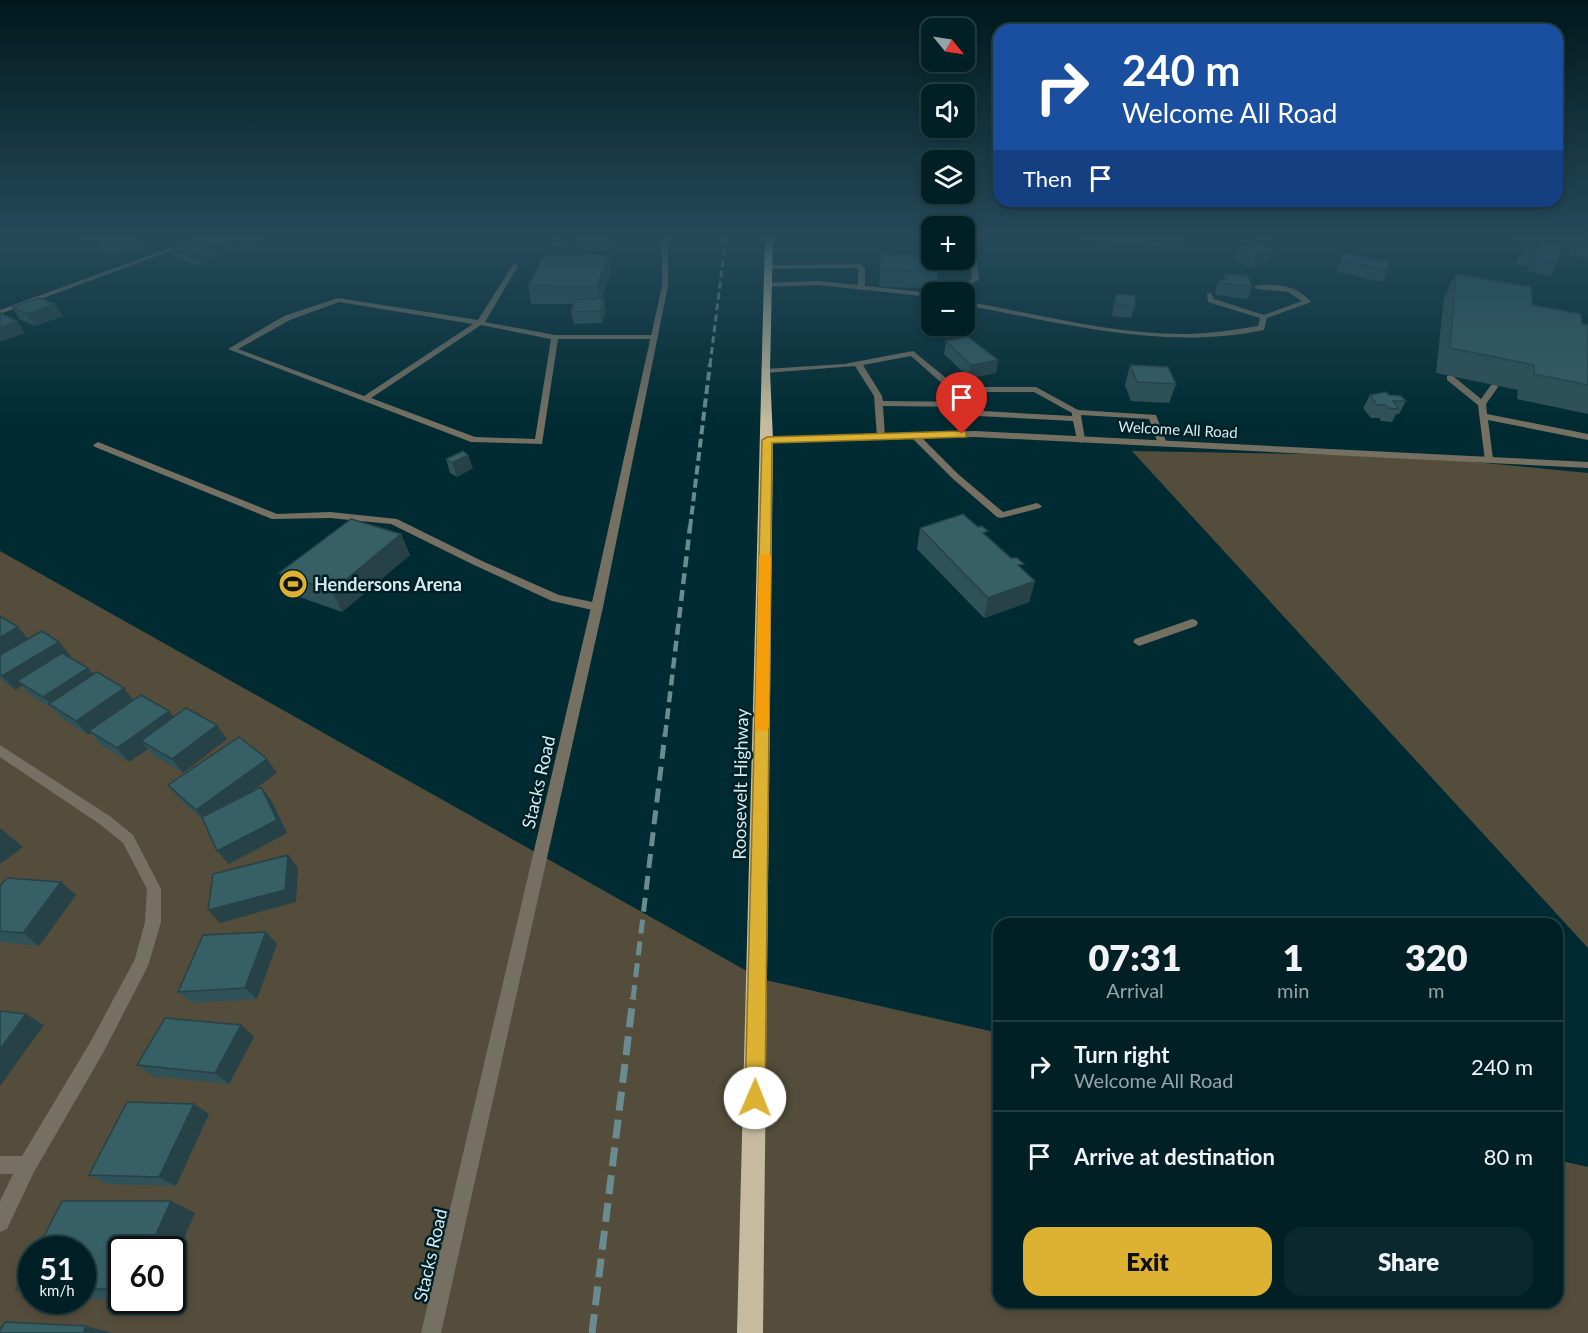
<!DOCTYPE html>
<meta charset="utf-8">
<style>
:root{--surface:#002026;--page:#0a282e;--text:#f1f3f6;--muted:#95a3a7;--line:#223e43;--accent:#ddb233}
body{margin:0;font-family:Lato,sans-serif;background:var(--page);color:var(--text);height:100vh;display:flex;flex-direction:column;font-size:22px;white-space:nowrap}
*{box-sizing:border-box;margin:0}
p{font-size:20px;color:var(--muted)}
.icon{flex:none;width:33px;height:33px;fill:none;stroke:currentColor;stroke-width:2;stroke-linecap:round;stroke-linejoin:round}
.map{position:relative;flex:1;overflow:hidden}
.panel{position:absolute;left:993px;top:918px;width:570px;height:390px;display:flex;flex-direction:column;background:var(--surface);border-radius:18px;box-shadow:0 3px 9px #0003,0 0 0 2px var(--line)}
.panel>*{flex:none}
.guide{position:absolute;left:993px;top:24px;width:570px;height:183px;border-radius:18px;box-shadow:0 3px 9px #0003,0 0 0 2px var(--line);background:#1a4fa0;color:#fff;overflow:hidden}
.needle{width:39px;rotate:120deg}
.controls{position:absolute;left:921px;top:18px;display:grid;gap:12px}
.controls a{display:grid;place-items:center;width:54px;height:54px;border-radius:12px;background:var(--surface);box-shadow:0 3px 9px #0003,0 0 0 2px var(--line);font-size:30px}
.speed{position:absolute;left:18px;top:1236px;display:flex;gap:12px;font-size:30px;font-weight:700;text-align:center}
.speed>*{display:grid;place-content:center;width:78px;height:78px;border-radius:50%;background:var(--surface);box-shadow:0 3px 9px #0003,0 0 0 2px var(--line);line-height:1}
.speed small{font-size:15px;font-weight:400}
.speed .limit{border:3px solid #111;border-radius:9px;background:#fff;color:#111}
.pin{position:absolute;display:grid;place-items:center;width:51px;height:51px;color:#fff;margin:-62px -26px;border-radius:50% 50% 50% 0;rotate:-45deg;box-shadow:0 0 6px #0007}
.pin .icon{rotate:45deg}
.me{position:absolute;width:66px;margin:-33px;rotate:1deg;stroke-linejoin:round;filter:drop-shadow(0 0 4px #0008)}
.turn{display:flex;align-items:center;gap:21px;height:126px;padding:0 30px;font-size:27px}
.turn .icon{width:78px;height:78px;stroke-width:2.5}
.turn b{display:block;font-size:42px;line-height:51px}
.then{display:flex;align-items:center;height:57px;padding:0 30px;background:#0003;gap:12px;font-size:22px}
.eta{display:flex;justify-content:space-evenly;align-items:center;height:102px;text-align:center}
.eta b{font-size:36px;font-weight:800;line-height:42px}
.cta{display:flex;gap:12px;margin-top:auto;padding:12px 30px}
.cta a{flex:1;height:69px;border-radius:18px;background:var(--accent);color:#111;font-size:24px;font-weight:800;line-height:69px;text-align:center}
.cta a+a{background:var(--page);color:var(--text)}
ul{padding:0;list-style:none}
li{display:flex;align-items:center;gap:18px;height:90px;padding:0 30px;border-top:2px solid var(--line)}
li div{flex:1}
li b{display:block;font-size:22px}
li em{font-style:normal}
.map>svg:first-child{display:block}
</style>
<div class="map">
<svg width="1588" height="1333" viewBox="0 0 1588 1333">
<rect width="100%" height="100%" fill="#002b32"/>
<path fill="#544d3b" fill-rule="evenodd" d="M1490,236H1588V251Z
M1132,451L1413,456L1588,473V948Z
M0,551L761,979L999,1033V1302H1557V1160L1588,1167V1333H0ZM32,1250H82V1300H32ZM122,1250H172V1300H122Z"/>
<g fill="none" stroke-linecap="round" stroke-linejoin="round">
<path fill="#757062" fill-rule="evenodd" d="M973,249L976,251L979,280L954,292H946L972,279L970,251Z
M515,264L518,266L485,322L555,335H654L658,337L654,339H558L542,444L471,442L228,349L284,316L338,298L478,320L512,266ZM339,302L473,324L364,396L238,349L290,320ZM481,325L551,339L535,439L475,437L371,398Z
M860,264L865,268V286L932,293V297L817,285L766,287L763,285L766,283L817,281L858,285V268L768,269L765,267L768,265Z
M1255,286C1275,283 1297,285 1311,302L1267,318L1264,330C1163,351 1063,323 964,305V301C1038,314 1114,335 1189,334C1212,333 1235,330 1258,326L1260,318L1208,302L1207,293H1211L1214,299L1264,315L1302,301L1288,292L1257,289L1255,288Z
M913,351L957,387H1036L1078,410L1156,415L1167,444L1165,446H1159L1149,419L1081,415L1085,440L1081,443L1077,440L1073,421L978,416L975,415L972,407L883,406L885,437L881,440L877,437L874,396L855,366L765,373L761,371L765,369L844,364ZM911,356L952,392H969L971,402L883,401L882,396L863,365ZM977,392H1034L1072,413V416L982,411Z
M1447,376H1453L1481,399L1491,385H1497L1498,387L1486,404L1487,414L1588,434V440L1488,420L1493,459L1491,461H1485L1478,405L1447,380Z
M915,433L918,434L958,474L1003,512L1037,503L1042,506L1040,508L1001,518L997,517L952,478L912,438V434Z
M98,442L277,514L330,512L397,519L482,561L559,595L597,603L603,607L597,611L552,601L474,565L391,524L330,518L272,519L95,447L93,445Z
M1192,619L1196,620L1198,623L1196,626L1139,646L1133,642L1135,639Z"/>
<path fill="#757062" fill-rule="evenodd" d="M202,236H211L0,314V310Z
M662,236H668V286L603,607L441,1333H421L591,607L662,286Z
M0,745L111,817L133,835L161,889V922L148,966L103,1053L34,1172L7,1229L0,1232V1201L13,1174H0V1156H22L91,1041L135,959L145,922L147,889L123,843L101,825L0,757Z"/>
<path fill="#757062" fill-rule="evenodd" d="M975,431L1588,462V468L975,437L767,443L763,440L767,437Z"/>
<path fill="#c6bb9f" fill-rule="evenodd" d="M765,236H773L770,371L773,440L763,1333H737Z"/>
<path stroke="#6a8b90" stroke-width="3" stroke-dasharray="7 4" stroke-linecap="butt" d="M1549,236L1588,241
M710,365L726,236"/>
<path stroke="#6a8b90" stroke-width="4" stroke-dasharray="9 4.5" stroke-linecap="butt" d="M690,528L710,364"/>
<path stroke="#6a8b90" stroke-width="4.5" stroke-dasharray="11 6" stroke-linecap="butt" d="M665,736L690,527"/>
<path stroke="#6a8b90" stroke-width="5" stroke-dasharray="14 8" stroke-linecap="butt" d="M633,999L665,734"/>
<path stroke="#6a8b90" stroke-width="7" stroke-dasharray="19 9" stroke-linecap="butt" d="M592,1333L633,998"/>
</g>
<path fill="#2f5258" d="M77,236H138L142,244L114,256L104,253L100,247L95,248L88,244L85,239L83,240Z
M208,236H263L264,238L245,245L233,242L236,248L226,255L216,256L208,254L211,259L200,266L177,259L171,248L198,247L195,240Z
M550,236H563L564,241L563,246H552Z
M611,236L612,241L610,250L582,251L580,240Z
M1078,236H1186L1182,248L1079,240Z
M1251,236H1274L1273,240L1251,239Z
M1576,238L1588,240V259L1566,255Z
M1541,241L1557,264L1550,276L1528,271L1529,267L1516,264L1519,256L1525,244L1537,247Z
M1239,249H1274L1269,261L1251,268L1235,260Z
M1344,253L1387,270L1382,282L1336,271Z
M881,254L938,271L936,288L879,287Z
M609,255L611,272L602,298L606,310L602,323L574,324L571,312L574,304H531L528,286Z
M1225,274L1252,287L1247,299L1216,295L1215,292L1219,280H1223Z
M1456,274L1532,305L1582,324L1588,325V414L1517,399L1518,390L1436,373L1444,297Z
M1116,294L1135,306L1131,318L1112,316L1113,306Z
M12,307L63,316L35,326L19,319Z
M946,341L998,360L996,373L969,378L944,354Z
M1130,365L1176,384L1169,403L1131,401L1125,385Z
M1370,395H1389L1406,401L1399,414H1396L1392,422L1381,421L1379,418H1371L1363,408Z
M446,459L473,468L457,477L450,473Z
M920,528L987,536L1035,581L1029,602L984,618L917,549Z
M401,534L410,555L342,612L291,594L279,573Z
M0,616L18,627L28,639L71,656L70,657L94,674L133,700L174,717L217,725L227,739L183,773L153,755L148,749L129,762L101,745L91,733L88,735L61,718L54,710L30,695L22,686L15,690L0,679Z
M277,773L250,792L261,787L271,800L287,833L229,864L204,821L179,799L168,785Z
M61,882L76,895L39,946L0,942V886Z
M266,932L277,944L257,999L192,1003L178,992Z
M241,1025L254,1037L229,1084L153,1076L137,1065Z
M194,1104L209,1114L176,1186L107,1184L89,1175Z
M195,1213L122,1250V1299H82V1250Z
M32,1260V1294L16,1290Z"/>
<path fill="#264247" d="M87,236H138L142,244L114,256L108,245L98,242L100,247L95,248L89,237Z
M241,236H263L264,238L245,245Z
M561,236H563L564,241L563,246Z
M609,236H611L612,241L610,250L608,239Z
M231,237L236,248L226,255L216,256L211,245Z
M205,248L211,259L200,266L194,255Z
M1274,249L1269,261L1251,268L1255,257Z
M609,255L611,272L600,304L597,287Z
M604,298L606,310L602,323L600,311Z
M55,304L63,316L35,326L27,314Z
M17,321L25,333L0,342V327Z
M998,360L996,373L969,378L971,365Z
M468,455L473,468L457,477L452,463Z
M401,534L410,555L342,612L332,591Z
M1035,581L1029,602L984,618L988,598Z
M18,627L30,641L0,659V637Z
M59,642L71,656L23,685L17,681L22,686L15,690L2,676Z
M88,668L100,682L51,705L43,697Z
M124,688L135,702L89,731L91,733L88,735L76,721Z
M169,711L180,725L141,741L148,749L129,762L117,748Z
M217,725L227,739L183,773L172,759Z
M267,759L277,773L207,823L196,810Z
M261,787L271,800L287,833L229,864L217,851Z
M0,828L23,847L0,864Z
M288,855L298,868L296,902L220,923L208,910Z
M61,882L76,895L39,946L23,933Z
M266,932L277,944L257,999L245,988Z
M26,1014L44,1025L0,1086V1049Z
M241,1025L254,1037L229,1084L215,1073Z
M194,1104L209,1114L176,1186L159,1177Z
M171,1201L195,1213L172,1266V1250H149Z
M86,1326L112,1333H83Z"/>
<path fill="#375f66" stroke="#264247" stroke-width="1.5" d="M114,236H129L108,245L98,242Z
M208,236H226L231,237L221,244L211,245L195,240Z
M581,236H609L608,239L580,240Z
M1576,238L1588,240V246L1573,243Z
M1541,241L1562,245L1557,264L1535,260L1536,255L1522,253L1525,244L1539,247Z
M1257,243L1274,249L1255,257L1239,249Z
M182,244L205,248L194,255L171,248Z
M1344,253L1390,262L1387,270L1341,260Z
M881,254L932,257V260H938V271L880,269Z
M544,255H609L597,287L528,286Z
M1225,274L1248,276L1252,287L1220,283L1219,280H1226Z
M1456,274L1531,287L1532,305L1581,314L1582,324L1588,325V385L1534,374V365L1450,348Z
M1116,294L1135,296V306L1116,304Z
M39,298L55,304L27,314L12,307Z
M604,298L600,311L571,312L575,300Z
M0,313L17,321L0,327Z
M968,337L998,360L971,365L946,341Z
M1130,365L1168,367L1176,384L1137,382Z
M1386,392L1389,395L1401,396L1406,401H1393L1399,409L1388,408L1386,405H1377L1370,395Z
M463,451L468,455L452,463L446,459Z
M963,514L978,527L982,526L988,531L983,533L1011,558H1017L1024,564L1018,565L1035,581L988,598L920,528Z
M351,519L401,534L332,591L279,573Z
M0,616L18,627L0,637Z
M42,631L59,642L2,676L0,674V655Z
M62,653L88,668L43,697L17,681Z
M97,672L124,688L76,721L49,704Z
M141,695L169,711L117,748L89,731Z
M186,708L217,725L172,759L141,741Z
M239,737L267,759L196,810L168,785Z
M261,787L277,820L217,851L202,817Z
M288,855L285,890L208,910L213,874Z
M7,878L61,882L23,933L0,931V886Z
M266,932L245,988L178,992L203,935Z
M0,1011L26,1014L0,1049Z
M165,1018L241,1025L215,1073L137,1065Z
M127,1102L194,1104L159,1177L89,1175Z
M62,1201H171L149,1250H122V1289H82V1250H37Z
M32,1260V1290H16Z
M5,1322L86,1326L83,1333H0V1330Z"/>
<linearGradient id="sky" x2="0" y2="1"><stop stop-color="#00181c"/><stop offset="0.56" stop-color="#264a5a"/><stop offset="1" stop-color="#264a5a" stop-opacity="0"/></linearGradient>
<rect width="1588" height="423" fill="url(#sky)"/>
<path fill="#ddb233" stroke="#907421" stroke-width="1.5" d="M962,431L966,432V437L772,443L765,1098L762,1105L755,1108L748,1105L745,1098L762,440L767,437Z"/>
<path fill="#f59e0b" d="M765,553L771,556L769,727L767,731H757L755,727L759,556Z"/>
<defs>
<g id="stadium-disc" transform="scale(1.5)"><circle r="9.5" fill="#ddb233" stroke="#012026"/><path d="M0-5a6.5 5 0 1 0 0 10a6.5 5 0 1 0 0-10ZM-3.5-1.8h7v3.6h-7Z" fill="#111"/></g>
</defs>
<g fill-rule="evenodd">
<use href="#stadium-disc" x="293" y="584"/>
</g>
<g text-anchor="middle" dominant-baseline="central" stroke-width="5" stroke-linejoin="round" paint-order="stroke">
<g font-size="15" fill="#d5ebef" stroke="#012026">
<text transform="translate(1178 429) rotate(3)">Welcome All Road</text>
</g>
<g font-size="18" font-weight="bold" fill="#d5ebef" stroke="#012026" text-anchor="start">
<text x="314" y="584">Hendersons Arena</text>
</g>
<g font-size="18" fill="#d5ebef" stroke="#012026">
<text transform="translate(538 782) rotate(-77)">Stacks Road</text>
<text transform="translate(740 784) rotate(-89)">Roosevelt Highway</text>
<text transform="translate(430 1255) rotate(-77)">Stacks Road</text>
</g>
</g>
</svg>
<div class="controls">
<a><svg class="needle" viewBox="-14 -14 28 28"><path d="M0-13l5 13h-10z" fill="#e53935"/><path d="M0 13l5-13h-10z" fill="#95a3a7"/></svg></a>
<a><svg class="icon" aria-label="sound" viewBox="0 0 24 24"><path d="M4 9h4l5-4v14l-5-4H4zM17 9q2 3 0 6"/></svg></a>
<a><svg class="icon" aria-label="layers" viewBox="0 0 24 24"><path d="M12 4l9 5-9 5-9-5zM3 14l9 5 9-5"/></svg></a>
<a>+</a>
<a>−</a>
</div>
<div class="speed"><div>51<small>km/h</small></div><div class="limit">60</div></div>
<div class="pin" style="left:962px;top:434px;background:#d93025"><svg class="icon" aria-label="arrive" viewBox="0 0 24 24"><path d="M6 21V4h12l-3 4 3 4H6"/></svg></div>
<svg class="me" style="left:755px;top:1098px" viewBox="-20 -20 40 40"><circle r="19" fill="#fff"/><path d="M0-13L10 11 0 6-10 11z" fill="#ddb233"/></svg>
<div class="guide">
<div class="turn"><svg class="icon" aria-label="right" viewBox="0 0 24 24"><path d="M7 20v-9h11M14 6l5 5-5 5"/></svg><div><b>240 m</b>Welcome All Road</div></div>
<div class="then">Then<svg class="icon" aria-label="arrive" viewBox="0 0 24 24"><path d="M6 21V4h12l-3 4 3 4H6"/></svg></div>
</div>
<section class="panel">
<div class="eta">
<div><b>07:31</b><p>Arrival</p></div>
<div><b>1</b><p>min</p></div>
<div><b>320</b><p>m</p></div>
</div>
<ul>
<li><svg class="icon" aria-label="right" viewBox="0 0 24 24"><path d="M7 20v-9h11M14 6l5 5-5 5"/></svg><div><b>Turn right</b><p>Welcome All Road</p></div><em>240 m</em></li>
<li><svg class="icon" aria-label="arrive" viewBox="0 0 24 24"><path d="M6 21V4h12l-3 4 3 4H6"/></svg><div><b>Arrive at destination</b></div><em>80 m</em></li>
</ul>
<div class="cta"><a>Exit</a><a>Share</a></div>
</section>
</div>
